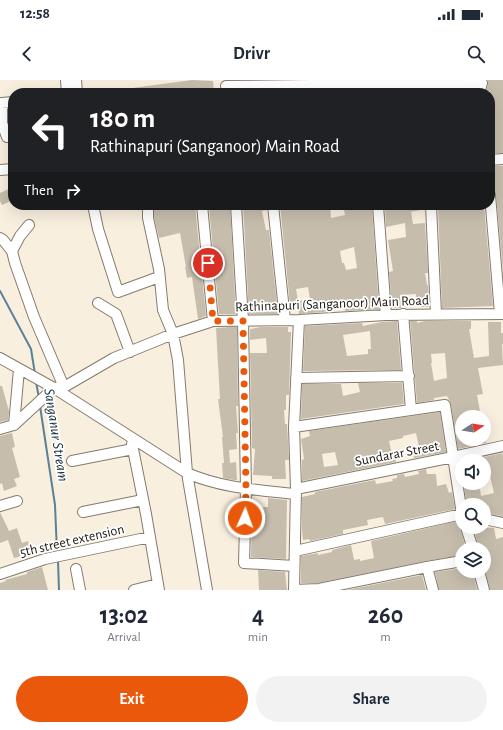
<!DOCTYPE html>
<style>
:root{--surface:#fff;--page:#f2f2f3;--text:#1f2937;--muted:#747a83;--accent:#ea580c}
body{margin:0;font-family:"Alegreya Sans",sans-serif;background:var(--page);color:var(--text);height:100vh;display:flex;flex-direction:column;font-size:15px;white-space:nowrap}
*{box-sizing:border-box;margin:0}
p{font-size:13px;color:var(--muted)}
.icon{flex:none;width:22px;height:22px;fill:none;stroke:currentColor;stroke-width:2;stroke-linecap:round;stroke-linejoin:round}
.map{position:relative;height:510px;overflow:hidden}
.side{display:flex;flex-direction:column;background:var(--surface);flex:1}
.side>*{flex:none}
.guide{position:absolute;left:8px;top:8px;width:487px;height:122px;border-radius:16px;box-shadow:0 4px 16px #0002;background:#202124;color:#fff;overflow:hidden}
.needle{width:26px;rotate:78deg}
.buttons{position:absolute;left:455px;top:330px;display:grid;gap:8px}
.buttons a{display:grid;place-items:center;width:36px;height:36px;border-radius:50%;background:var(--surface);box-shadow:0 4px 16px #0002;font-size:20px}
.pin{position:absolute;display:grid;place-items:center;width:34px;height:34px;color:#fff;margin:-17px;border:2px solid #fff;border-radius:50%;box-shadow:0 1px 4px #0007}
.me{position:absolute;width:44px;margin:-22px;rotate:2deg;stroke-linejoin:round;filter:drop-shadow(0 0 3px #0008)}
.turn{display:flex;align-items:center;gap:14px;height:84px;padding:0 16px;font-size:18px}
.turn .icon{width:52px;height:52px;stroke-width:2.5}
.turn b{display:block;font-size:28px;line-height:34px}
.then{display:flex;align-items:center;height:38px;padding:0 16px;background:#0003;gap:8px;font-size:15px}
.eta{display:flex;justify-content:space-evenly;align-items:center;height:68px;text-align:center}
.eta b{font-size:24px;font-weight:700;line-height:28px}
.cta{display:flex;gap:8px;margin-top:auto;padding:8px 16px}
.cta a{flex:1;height:46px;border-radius:24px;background:var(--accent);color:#fff;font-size:16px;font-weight:700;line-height:46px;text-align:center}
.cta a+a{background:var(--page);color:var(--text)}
.status{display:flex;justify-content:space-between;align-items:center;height:28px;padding:0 20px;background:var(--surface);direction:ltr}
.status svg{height:11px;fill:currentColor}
header{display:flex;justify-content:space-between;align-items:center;height:52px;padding:0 16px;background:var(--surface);font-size:18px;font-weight:700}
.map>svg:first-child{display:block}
</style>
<div class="status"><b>12:58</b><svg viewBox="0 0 49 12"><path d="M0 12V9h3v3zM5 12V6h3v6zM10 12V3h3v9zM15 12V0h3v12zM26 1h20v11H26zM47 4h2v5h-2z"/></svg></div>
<header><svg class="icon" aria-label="back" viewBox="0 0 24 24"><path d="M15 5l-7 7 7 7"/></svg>Drivr<svg class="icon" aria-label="search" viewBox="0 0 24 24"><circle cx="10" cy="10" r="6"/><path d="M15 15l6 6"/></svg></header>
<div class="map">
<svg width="503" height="510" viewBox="0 0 503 510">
<rect width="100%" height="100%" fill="#f9efdf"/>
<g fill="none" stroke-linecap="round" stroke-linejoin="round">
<path stroke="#5a8197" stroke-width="2" d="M0,211L31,269L35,294
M36,302L39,318
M40,326L55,425L57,472
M58,481L59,510"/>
</g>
<path fill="#c6bdad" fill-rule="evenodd" d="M192,0L213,1L214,13H196L195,9L170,13H125V9Z
M488,0H503V73H490V11H486L488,5Z
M406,10H473V13H406Z
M343,11V13L232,12Z
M491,86H503V191L496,114L493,110Z
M13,107V120L2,125L0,121V113Z
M154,125H195L206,236L198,239L192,197L187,198L185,187H186L180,153L159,158L154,137Z
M217,125H230L236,234H219L209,127Z
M243,125H267V130L262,131L266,150H269L278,234H249Z
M280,125H330L331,138L345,135L343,125H362L363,130L372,128L379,229L345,231L344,227L323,232L299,234L298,228L291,229V234ZM354,167L357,188L346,190L344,183H342L340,171ZM308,207L310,219L298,221L296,209Z
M385,125H425V129L411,132L413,144L425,143L428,193H425L427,205H428L429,227H421V221H416V214L400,215L401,228H392L389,192L393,191L388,160L406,157L405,143L386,147Z
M438,125H455V126L462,125H484L493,226L442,228Z
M397,241L401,290L303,291L305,246L362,243L363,246L382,242ZM370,251L371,269H368V274L347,276L343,255Z
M410,241H417V243L425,241H471V249H469L474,278L489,276L488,242H501V253H503V264H502L503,285L478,288L483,314L477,315L481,337H462V359H485L486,363L458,369L451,324L447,316L434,318V320L417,323ZM445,273L447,298L434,301L431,283H432L431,274Z
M229,247H237L238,326H236L238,353H236L237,369L229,370L230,383L236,382L237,400H234L223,398L222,383H224L222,357H223L218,319H220L216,248Z
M261,247H288V252H291L289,315H286V330H284L285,344H287L289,380H285L286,399H272V396L253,395L255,369L252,368L250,273H267L266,258L250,260V249Z
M358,303H402L404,324L301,339L302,304H341L343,316L360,312Z
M0,306H2L9,331L8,340L0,342Z
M440,332L446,372L414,378L412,369L419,367L416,353L403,356V358L389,361L392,374L394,373L396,382L302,401V380L304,379L301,359L310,356L309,351ZM335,372L338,385L324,387L322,374Z
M12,353L15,367L12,368L20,397L14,399L17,406L4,411L2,403L0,404V356Z
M502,373L503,376V436L490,434L489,426L484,427V425H467L464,407V406L479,403L481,416L494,413L490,396L484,397V377Z
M426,389L427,394H436L437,406L446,404L449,413L452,412L455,429L385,444L383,437L367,440L368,445L343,450V454L310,461L309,459L303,460L302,451V417L315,414V412L375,400L376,404L393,401L392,399L397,398V395L404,394L405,397L419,394L418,391Z
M268,418L287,420L286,479L251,477L252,427H268Z
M0,432L9,451L17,448L22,463L28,461L30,469L36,467L38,473L26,477V475L14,478L8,460L0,463Z
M458,441L466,469H462V475L426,481L318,503H301V476L318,473V475L332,472V470L351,465L354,480L360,479V481L374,478L371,461Z
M473,447L494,448L496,459L503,457V510H490L484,487V469H479Z
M42,487L48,510H0V503L6,501L5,500L27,494V492Z
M462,488V491H473L477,510H439L435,492Z
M258,490L285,492L287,510H259Z
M422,495L426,510H347Z"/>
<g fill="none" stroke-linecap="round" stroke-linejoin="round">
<g stroke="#847b6d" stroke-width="12">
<path id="minor" d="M66,0L67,13
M76,0L77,13
M226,6L482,3L479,13
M7,57L2,43V23L13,22
M490,80L503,79
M0,90L13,89
M490,115L500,233
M93,125L98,149L118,212L159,197
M148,125V138L159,189L163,230L173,254L178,280L187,393L207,510
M202,125L213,241
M236,125L243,241L246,409L244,483L294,486
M273,125L285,240
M378,125L386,235
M431,125L436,234
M0,158L3,160L12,171L15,183L34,237L64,307
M12,171L20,156L29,145
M98,223L116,234L130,272
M403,234L411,330
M299,240L294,347L296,409L294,510L319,509L427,487L462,481
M0,278L54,308L187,393C221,408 259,410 295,414
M296,298L409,296
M14,345L19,289
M294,347L445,325L462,434L295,471
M0,349L14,345L54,308L64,307L114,278L173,254L213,241L299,240L386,235L503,234
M133,369L146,434L159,510
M72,381L133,369L132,364
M296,409L453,377L503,366
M0,426L17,421
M83,432L143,420
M484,439L503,443
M466,447L473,469
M427,487L433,510
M76,489L80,510
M479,491L484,510
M0,494L45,479L150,457
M134,510L158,504"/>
</g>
<use href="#minor" stroke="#fff" stroke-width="10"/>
</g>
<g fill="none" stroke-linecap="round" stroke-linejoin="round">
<path stroke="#ea580c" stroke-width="7" stroke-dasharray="0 12.6" d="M208,183L213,241H243L246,409L245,438"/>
</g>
<g text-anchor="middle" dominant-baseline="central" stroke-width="3.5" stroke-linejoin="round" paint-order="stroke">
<g font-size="14" fill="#1a1611" stroke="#fff">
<text transform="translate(332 224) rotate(-2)">Rathinapuri (Sanganoor) Main Road</text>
<text transform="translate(397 374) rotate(-11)">Sundarar Street</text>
<text transform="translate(72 461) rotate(-13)">5th street extension</text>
</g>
<g font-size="15" font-style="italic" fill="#112c3b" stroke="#fff">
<text transform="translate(56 355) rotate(81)">Sanganur Stream</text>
</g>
</g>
</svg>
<div class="buttons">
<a><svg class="needle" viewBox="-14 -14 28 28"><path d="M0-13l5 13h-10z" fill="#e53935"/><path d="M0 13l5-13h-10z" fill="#747a83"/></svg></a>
<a><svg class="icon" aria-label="sound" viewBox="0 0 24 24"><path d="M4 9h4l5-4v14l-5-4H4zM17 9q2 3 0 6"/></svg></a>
<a><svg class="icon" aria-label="search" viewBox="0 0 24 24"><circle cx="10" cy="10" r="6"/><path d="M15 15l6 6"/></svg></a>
<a><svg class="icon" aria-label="layers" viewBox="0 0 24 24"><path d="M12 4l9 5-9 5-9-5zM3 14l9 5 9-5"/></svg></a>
</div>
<div class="pin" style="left:208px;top:183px;background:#d93025"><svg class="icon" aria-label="arrive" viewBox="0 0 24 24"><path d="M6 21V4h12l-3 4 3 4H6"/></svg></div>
<svg class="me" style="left:245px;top:438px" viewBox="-20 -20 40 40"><circle r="17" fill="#ea580c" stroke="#fff" stroke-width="3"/><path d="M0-11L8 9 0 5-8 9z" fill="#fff"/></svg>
<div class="guide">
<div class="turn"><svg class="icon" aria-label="left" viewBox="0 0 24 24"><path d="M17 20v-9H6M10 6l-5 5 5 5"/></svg><div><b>180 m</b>Rathinapuri (Sanganoor) Main Road</div></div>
<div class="then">Then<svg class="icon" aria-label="right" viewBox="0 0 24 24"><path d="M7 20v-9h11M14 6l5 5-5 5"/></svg></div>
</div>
</div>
<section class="side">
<div class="eta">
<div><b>13:02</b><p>Arrival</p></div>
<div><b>4</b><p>min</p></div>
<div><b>260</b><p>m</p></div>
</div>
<div class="cta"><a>Exit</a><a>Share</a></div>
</section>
